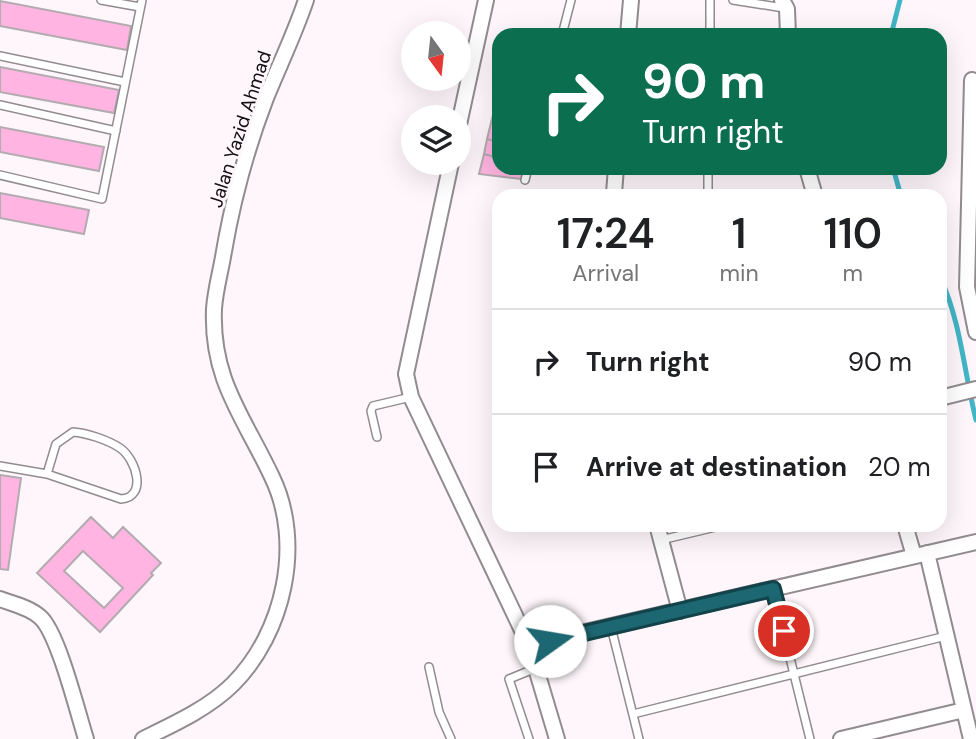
<!DOCTYPE html>
<style>
:root{--surface:#fff;--page:#f2f2f2;--text:#202124;--muted:#757577;--line:#e0e0e0}
body{margin:0;font-family:"DM Sans",sans-serif;background:var(--page);color:var(--text);height:100vh;display:flex;flex-direction:column;font-size:26px;white-space:nowrap}
*{box-sizing:border-box;margin:0}
p{font-size:23px;color:var(--muted)}
.icon{flex:none;width:38px;height:38px;fill:none;stroke:currentColor;stroke-width:2;stroke-linecap:round;stroke-linejoin:round}
.map{position:relative;flex:1;overflow:hidden}
.details{position:absolute;left:492px;top:189px;width:455px;height:343px;display:flex;flex-direction:column;background:var(--surface);border-radius:21px;box-shadow:0 7px 28px #0002}
.details>*{flex:none}
.banner{position:absolute;left:492px;top:28px;width:455px;height:147px;border-radius:21px;box-shadow:0 7px 28px #0002;background:#0b6e4f;color:#fff;overflow:hidden}
.needle{width:46px;rotate:165deg}
.controls{position:absolute;left:401px;top:21px;display:grid;gap:14px}
.controls a{display:grid;place-items:center;width:70px;height:70px;border-radius:50%;background:var(--surface);box-shadow:0 7px 28px #0002;font-size:35px}
.pin{position:absolute;display:grid;place-items:center;width:60px;height:60px;color:#fff;margin:-30px;border:4px solid #fff;border-radius:50%;box-shadow:0 2px 7px #0007}
.me{position:absolute;width:77px;margin:-38px;rotate:77deg;stroke-linejoin:round;filter:drop-shadow(0 0 5px #0008)}
.turn{display:flex;align-items:center;gap:24px;height:147px;padding:0 35px;font-size:32px}
.turn .icon{width:91px;height:91px;stroke-width:2.5}
.turn b{display:block;font-size:49px;line-height:60px}
.eta{display:flex;justify-content:space-evenly;align-items:center;height:119px;text-align:center}
.eta b{font-size:42px;font-weight:600;line-height:49px}
ul{padding:0;list-style:none}
li{display:flex;align-items:center;gap:21px;height:105px;padding:0 35px;border-top:2px solid var(--line)}
li div{flex:1}
li b{display:block;font-size:26px}
li em{font-style:normal}
.map>svg:first-child{display:block}
</style>
<div class="map">
<svg width="976" height="739" viewBox="0 0 976 739">
<rect width="100%" height="100%" fill="#fef6fa"/>
<g fill="none" stroke-linecap="round" stroke-linejoin="round">
<path stroke="#42b5c6" stroke-width="5" d="M891,35L900,0
M893,168L901,196
M940,277C961,322 964,372 976,420"/>
</g>
<path fill="#ffb4e1" stroke="#b2abaf" stroke-width="2" fill-rule="evenodd" d="M0,1L131,26L127,50L0,26Z
M0,67L119,90L114,113L0,92Z
M496,103L499,104V125L491,123Z
M491,123L499,125V142L487,139Z
M0,127L104,147L99,171L0,152Z
M487,139L499,142V158L484,154Z
M484,154L499,158V168H524L521,179L479,174Z
M0,193L89,210L84,234L0,218Z
M0,475L21,478L8,570L0,569Z
M91,517L113,538L123,527L161,563L151,573L153,575L100,632L37,573ZM83,551L123,588L104,608L64,571Z"/>
<g fill="none" stroke-linecap="round" stroke-linejoin="round">
<g stroke="#928b8f" stroke-width="10">
<path id="lane" d="M101,0L140,7
M733,0L784,8
M562,35L571,0
M710,35V0
M0,56L125,82
M0,105L116,131
M0,175L102,199L142,0
M525,180L528,168
M708,193V168
M377,437L371,411L373,406L411,397
M0,466L47,474L121,499C148,497 136,459 120,448C108,440 87,433 73,432L56,444L47,474
M661,540L724,525
M773,589L810,739
M611,627L639,739
M429,667L439,712L451,739
M633,714L946,636
M529,739L509,679L536,668"/>
</g>
<g stroke="#928b8f" stroke-width="18">
<path id="street" d="M782,0L787,9L788,35
M628,35L631,0
M972,80L967,287L976,332
M458,129L486,0
M451,163L406,374L411,397L529,645L557,739
M807,168L815,196
M614,193L616,168
M940,398L976,389
M657,525L680,611
M905,525L914,556
M927,553L971,739
M0,599C13,604 29,607 40,617C58,632 78,714 86,739
M529,645L976,542
M143,739C174,724 209,708 233,684C284,633 304,543 272,477C244,417 211,380 214,309C215,292 220,274 223,257C232,203 246,150 266,98C279,66 295,33 306,0
M841,739L964,710"/>
</g>
<use href="#lane" stroke="#fff" stroke-width="7"/>
<use href="#street" stroke="#fff" stroke-width="14"/>
</g>
<g fill="none" stroke-linecap="round" stroke-linejoin="round">
<g stroke="#13434a" stroke-width="18">
<path id="route" d="M550,641L773,589L784,631"/>
</g>
<use href="#route" stroke="#1d6772" stroke-width="12"/>
</g>
<g text-anchor="middle" dominant-baseline="central" stroke-width="6" stroke-linejoin="round" paint-order="stroke">
<g font-size="19" fill="#120f11" stroke="#fef6fa">
<text transform="translate(240 129) rotate(-72)">Jalan Yazid Ahmad</text>
</g>
</g>
</svg>
<div class="controls">
<a><svg class="needle" viewBox="-14 -14 28 28"><path d="M0-13l5 13h-10z" fill="#e53935"/><path d="M0 13l5-13h-10z" fill="#757577"/></svg></a>
<a><svg class="icon" aria-label="layers" viewBox="0 0 24 24"><path d="M12 4l9 5-9 5-9-5zM3 14l9 5 9-5"/></svg></a>
</div>
<div class="pin" style="left:784px;top:631px;background:#d93025"><svg class="icon" aria-label="arrive" viewBox="0 0 24 24"><path d="M6 21V4h12l-3 4 3 4H6"/></svg></div>
<svg class="me" style="left:550px;top:641px" viewBox="-20 -20 40 40"><circle r="19" fill="#fff"/><path d="M0-13L10 11 0 6-10 11z" fill="#1d6772"/></svg>
<div class="banner">
<div class="turn"><svg class="icon" aria-label="right" viewBox="0 0 24 24"><path d="M7 20v-9h11M14 6l5 5-5 5"/></svg><div><b>90 m</b>Turn right</div></div>
</div>
<section class="details">
<div class="eta">
<div><b>17:24</b><p>Arrival</p></div>
<div><b>1</b><p>min</p></div>
<div><b>110</b><p>m</p></div>
</div>
<ul>
<li><svg class="icon" aria-label="right" viewBox="0 0 24 24"><path d="M7 20v-9h11M14 6l5 5-5 5"/></svg><div><b>Turn right</b></div><em>90 m</em></li>
<li><svg class="icon" aria-label="arrive" viewBox="0 0 24 24"><path d="M6 21V4h12l-3 4 3 4H6"/></svg><div><b>Arrive at destination</b></div><em>20 m</em></li>
</ul>
</section>
</div>
